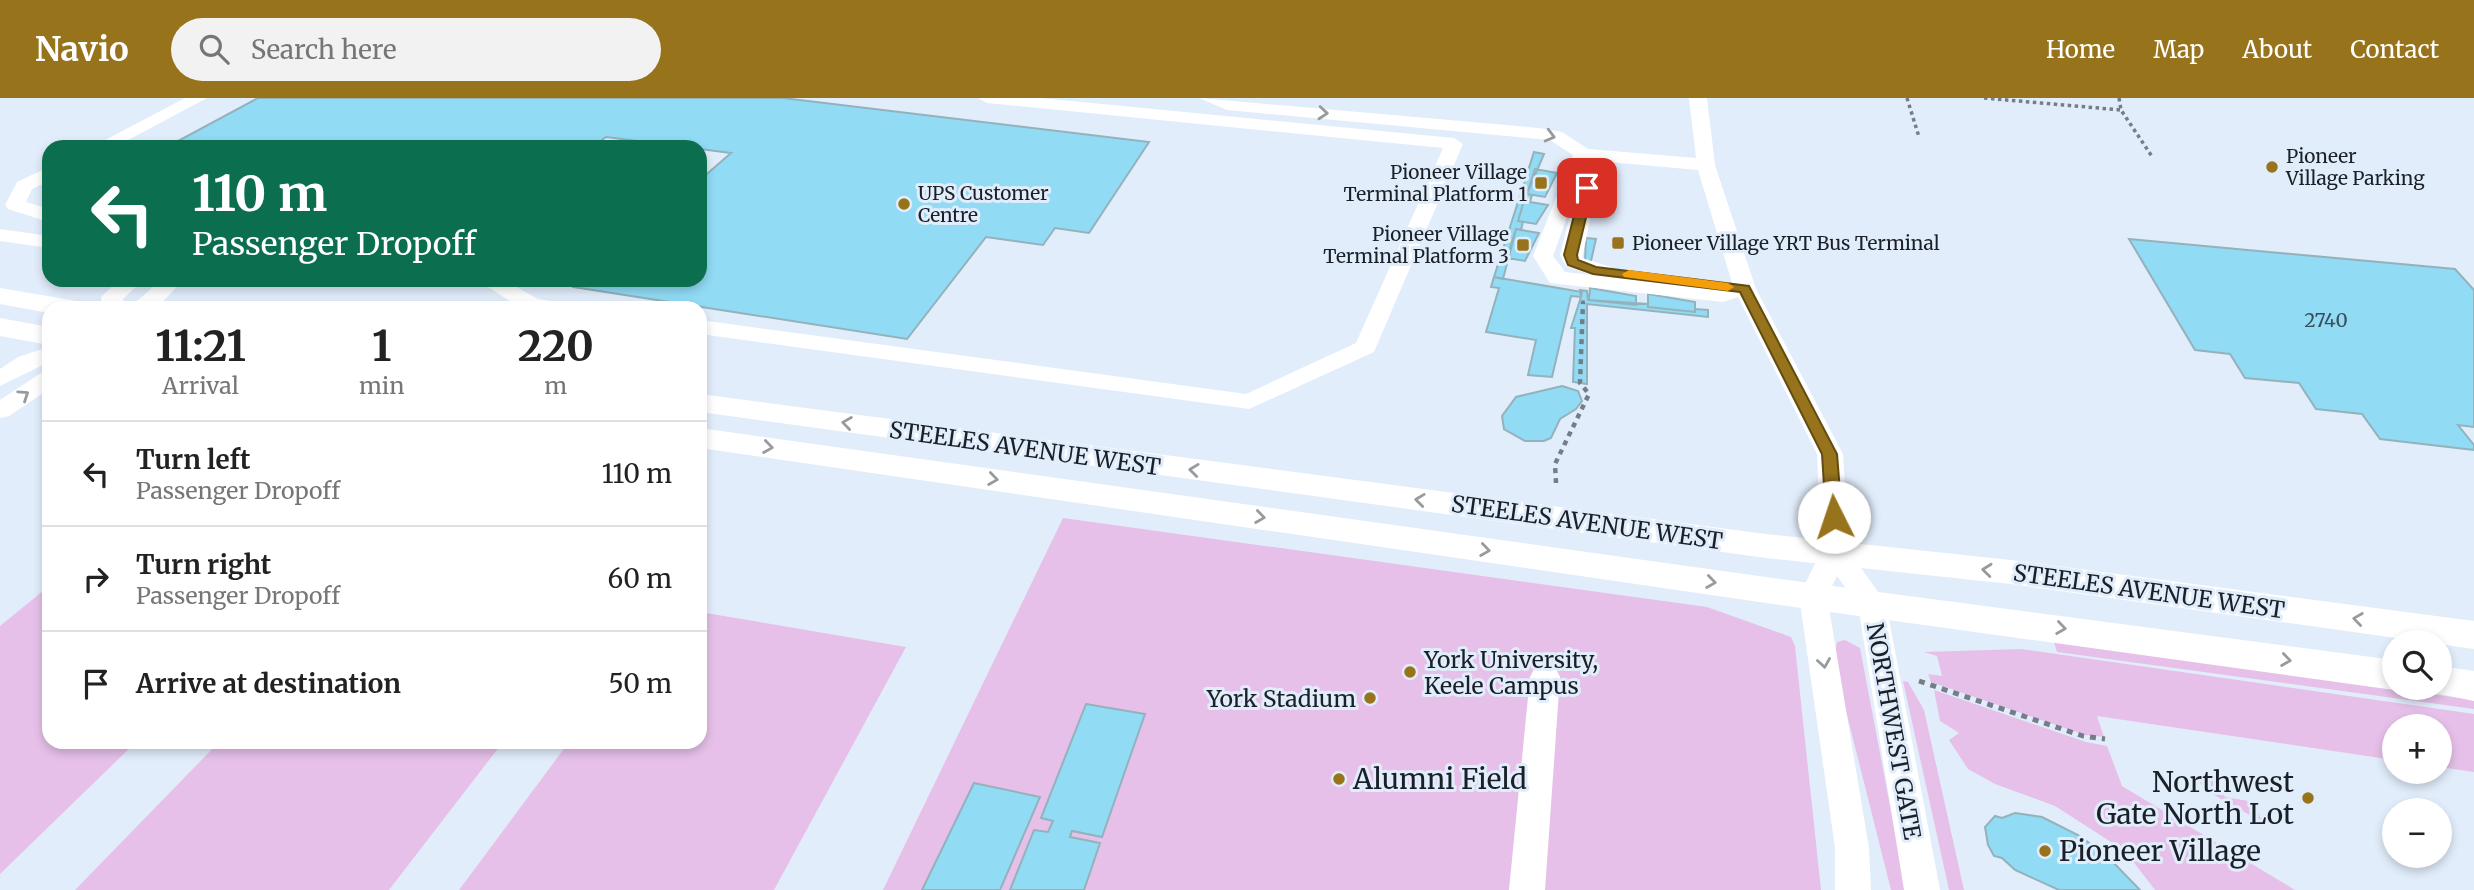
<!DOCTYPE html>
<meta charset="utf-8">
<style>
:root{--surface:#fff;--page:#f2f2f2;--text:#222;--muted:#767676;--line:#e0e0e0;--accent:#97731c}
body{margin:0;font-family:Merriweather,serif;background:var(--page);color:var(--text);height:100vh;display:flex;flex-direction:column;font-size:26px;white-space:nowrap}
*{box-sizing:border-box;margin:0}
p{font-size:23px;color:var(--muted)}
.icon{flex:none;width:38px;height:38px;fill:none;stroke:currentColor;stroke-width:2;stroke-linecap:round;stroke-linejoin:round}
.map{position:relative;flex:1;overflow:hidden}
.side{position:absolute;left:42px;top:203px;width:665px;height:448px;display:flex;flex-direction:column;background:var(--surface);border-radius:21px;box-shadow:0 4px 10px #0003}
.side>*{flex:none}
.banner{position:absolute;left:42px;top:42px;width:665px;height:147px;border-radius:21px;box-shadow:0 4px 10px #0003;background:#0b6e4f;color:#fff;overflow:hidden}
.fabs{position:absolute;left:2382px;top:532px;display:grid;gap:14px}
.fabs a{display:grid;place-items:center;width:70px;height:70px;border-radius:50%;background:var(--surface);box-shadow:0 4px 10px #0003;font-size:35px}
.pin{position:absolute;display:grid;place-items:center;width:60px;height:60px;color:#fff;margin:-30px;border-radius:14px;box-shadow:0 4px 10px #0006}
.me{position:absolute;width:77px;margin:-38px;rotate:356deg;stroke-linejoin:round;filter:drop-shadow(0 0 5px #0008)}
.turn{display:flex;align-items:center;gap:24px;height:147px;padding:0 35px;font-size:32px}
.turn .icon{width:91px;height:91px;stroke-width:2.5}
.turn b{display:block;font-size:49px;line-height:60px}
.eta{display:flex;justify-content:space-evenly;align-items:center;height:119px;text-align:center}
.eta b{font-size:42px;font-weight:700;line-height:49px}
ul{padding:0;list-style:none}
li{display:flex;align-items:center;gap:21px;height:105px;padding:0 35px;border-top:2px solid var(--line)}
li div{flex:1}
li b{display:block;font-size:26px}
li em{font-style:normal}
header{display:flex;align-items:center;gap:42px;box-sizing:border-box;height:98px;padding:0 35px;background:var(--accent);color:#fff}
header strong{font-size:33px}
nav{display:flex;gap:38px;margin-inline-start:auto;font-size:24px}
.search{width:490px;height:63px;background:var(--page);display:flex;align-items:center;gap:18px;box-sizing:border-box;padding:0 24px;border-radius:38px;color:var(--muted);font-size:26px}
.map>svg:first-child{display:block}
</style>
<header>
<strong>Navio</strong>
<div class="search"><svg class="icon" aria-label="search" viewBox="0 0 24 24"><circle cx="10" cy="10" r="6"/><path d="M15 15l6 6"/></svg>Search here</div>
<nav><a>Home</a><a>Map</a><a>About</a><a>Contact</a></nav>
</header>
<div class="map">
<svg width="2474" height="792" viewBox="0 0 2474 792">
<rect width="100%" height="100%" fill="#e2edfb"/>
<path fill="#e6c0e9" d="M1063,420L1707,509L1791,539L1795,548L1821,792H883Z
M49,488V644H136L0,776V528Z
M700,514L906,549L774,792H459L569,644H700Z
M1845,542L1860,550L1906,792H1891L1844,605L1835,555L1837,544Z
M2054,544L2474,602V611L2057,554Z
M2021,551L2474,616V674L2440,669V628H2394V662L2097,618L2104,639L2085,637L1931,584L1928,576L1942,578L1937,558L1924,554Z
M1903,583L1908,584L1924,612L1964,792H1949Z
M1934,592L2086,644L2107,648L2122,688L2295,792H2155L2125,753L2055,708L1995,686L1968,671L1949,642L1959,635L1940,623Z
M219,644H503L389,792H75Z
M2203,677L2215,678L2225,699L2254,704L2262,724L2205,692L2199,683Z"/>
<path fill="#91dbf5" stroke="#93b2bc" stroke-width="2" d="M258,0H783L1149,44L1089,135L1055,130L1043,147L986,139L907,241L574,189L583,182H700V82L731,55L606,39L593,49H167Z
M1534,54L1544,56L1527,96L1532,97L1530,104L1524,103L1518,123L1523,124L1521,132L1516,131L1503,181L1494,179Z
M1535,71L1557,75L1545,99L1527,96Z
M1524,103L1548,107L1536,126L1518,123Z
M1516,131L1539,135L1525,163L1507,160Z
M1586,140L1596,141L1591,163H1585Z
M2129,141L2455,171L2474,192V329L2458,327L2474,347V352L2380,341L2362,316L2316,311L2299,285L2245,280L2230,256L2195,252Z
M1494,179L1582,194L1581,199L1571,198L1552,279L1528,277L1536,242L1486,234L1499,190L1491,189Z
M1590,190L1636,198V207L1589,202Z
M1580,192L1587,193L1588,202L1648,206V209L1695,214V211L1708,212V219L1587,206V286L1573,284L1575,230H1571L1581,199Z
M1648,196L1695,204V214L1648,209Z
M1562,288L1578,293L1582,303L1576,311L1560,321L1551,340L1544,343H1525L1504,331L1502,318L1516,299Z
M1086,606L1145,616L1102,739L1072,733L1070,739L1100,745L1084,792H1010L1034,732L1048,734L1053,723L1041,720Z
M974,685L1040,699L1000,792H922Z
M2015,715L2042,719L2080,738L2109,760L2140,792H2059L2015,772L2002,760L1994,758L1988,747L1985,729L1995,718L2002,720Z"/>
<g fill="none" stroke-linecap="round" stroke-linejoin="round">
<path stroke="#757e88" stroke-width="3.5" stroke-dasharray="3.5 3.5" stroke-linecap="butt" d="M1907,0L1919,39
M1984,0L2121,12
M2119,0L2121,12L2153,60
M1583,206V199"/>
<path stroke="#757e88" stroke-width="4.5" stroke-dasharray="5 5" stroke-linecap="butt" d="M1556,385L1555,366L1589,296L1580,285L1583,204"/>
<path stroke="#757e88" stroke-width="5" stroke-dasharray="6 6" stroke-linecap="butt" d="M1919,583L2083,638L2105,641"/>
<path fill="#fff" fill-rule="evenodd" d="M185,0H207L115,49H92Z
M978,0H1040L1454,40L1463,46L1374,254L1249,311L700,236V222L1246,296L1356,245L1443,50L987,5Z
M1199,0L1539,30L1562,34L1588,51L1696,60L1689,0H1707L1715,67L1756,191L1843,356L1849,453L1886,505L1940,792H1904L1858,507L1837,478L1827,498L1869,750L1871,792H1835V750L1799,498L1821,454L1817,356L1738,199L1723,204L1550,185L1533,158L1573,57L1550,42L1227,12ZM1609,64L1698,72L1733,188L1723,190L1609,179L1614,174L1611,169L1582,160L1601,71ZM1575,97L1560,157L1566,168L1591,177L1565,174L1553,158Z
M49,69V83L32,91L26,104L49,111V124L8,111L5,107L17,84Z
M0,131L49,138V150L0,143Z
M119,182H143L123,201L124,210H102L101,199Z
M160,182H183L157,210H125L141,200Z
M477,182H504L538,201L563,205L566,210H521Z
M49,249V264L0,288V271L18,259Z
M49,273V291L9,318L0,320V302L41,275Z
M1545,567L1556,571L1560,579L1545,792H1509L1530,579L1534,571Z"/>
<path fill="#fff" fill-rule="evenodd" d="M0,190L71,202L81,204L85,210H49V215L0,206Z
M0,220L49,229V247L0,238Z
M700,296L1766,436L2011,462L2474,523V551L2011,486L1766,460L700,314Z
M700,330L1773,480L2394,562V590H2400L2394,592L1773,506L700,350Z
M2440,568L2474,573V603L2426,593L2424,590H2440Z"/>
</g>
<defs><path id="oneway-chevron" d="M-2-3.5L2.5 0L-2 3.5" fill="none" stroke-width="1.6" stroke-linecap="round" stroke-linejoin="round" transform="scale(1.75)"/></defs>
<g stroke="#989b9e">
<use href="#oneway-chevron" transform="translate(1323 15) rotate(5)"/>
<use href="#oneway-chevron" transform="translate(1550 38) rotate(15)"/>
<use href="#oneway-chevron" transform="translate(24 297) rotate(-34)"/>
<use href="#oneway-chevron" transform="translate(847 325) rotate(-172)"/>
<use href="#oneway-chevron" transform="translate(768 349) rotate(8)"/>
<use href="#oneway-chevron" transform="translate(1194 372) rotate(-173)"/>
<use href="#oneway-chevron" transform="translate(993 381) rotate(8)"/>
<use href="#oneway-chevron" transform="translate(1420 402) rotate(-173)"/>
<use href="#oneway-chevron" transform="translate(1260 419) rotate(8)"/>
<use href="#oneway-chevron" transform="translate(1485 452) rotate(8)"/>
<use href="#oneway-chevron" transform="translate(1987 472) rotate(-174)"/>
<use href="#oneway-chevron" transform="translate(1711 484) rotate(8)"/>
<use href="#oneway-chevron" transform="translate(2358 521) rotate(-172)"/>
<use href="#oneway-chevron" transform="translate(2061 530) rotate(8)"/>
<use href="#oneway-chevron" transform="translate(2286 562) rotate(8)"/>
<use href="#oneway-chevron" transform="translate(1824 565) rotate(81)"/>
</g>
<path fill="#97731c" stroke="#624b12" stroke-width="2" d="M1587,87L1593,90L1577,157L1578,162L1596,169L1749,188L1837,356L1842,419L1840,423H1829L1826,419L1822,356L1740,194L1593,176L1568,167L1564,157L1581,90Z"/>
<path fill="#f59e0b" d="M1629,172L1728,185L1734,189L1728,193L1624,179L1622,176Z"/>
<g fill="#97731c" stroke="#e2edfb" stroke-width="2.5">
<circle cx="2272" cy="69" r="7"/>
<rect x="1534" y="78" width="14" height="14" rx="3.5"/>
<circle cx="904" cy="106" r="7"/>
<rect x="1611" y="138" width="14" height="14" rx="3.5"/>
<rect x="1516" y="140" width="14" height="14" rx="3.5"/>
<circle cx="1410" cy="574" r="7"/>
<circle cx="1370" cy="600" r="7"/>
<circle cx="1339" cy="681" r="7"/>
<circle cx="2308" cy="700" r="7"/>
<circle cx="2045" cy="753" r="7"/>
</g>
<g text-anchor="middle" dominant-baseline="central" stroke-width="6" stroke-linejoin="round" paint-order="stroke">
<g font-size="19" fill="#1a2028" stroke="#e2edfb" text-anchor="start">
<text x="2286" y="58">Pioneer<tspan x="2286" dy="22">Village Parking</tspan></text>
<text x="1527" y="74" text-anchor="end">Pioneer Village<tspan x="1527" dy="22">Terminal Platform 1</tspan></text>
<text x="918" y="95">UPS Customer<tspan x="918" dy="22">Centre</tspan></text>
<text x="1509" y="136" text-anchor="end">Pioneer Village<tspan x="1509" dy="22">Terminal Platform 3</tspan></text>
<text x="1632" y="145">Pioneer Village YRT Bus Terminal</text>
</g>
<g font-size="19" fill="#384f5b">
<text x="2326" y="222">2740</text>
</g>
<g font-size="23" fill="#1a2028" stroke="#e2edfb">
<text transform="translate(1025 350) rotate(8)">STEELES AVENUE WEST</text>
<text transform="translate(1587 424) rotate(8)">STEELES AVENUE WEST</text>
<text transform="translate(2149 493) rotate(8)">STEELES AVENUE WEST</text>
<text transform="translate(1894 633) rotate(80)">NORTHWEST GATE</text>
</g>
<g font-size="23" fill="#1a2028" stroke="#e2edfb" text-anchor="start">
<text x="1424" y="561">York University,<tspan x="1424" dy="26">Keele Campus</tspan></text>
<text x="1356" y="600" text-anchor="end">York Stadium</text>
</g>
<g font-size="28" fill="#1a2028" stroke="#e2edfb" text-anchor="start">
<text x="1353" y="681">Alumni Field</text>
<text x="2294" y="684" text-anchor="end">Northwest<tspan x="2294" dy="32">Gate North Lot</tspan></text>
<text x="2059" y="753">Pioneer Village</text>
</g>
</g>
</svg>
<div class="fabs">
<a><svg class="icon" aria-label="search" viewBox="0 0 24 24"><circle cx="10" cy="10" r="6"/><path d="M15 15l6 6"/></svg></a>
<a>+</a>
<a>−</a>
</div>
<div class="pin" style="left:1587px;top:90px;background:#d93025"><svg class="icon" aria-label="arrive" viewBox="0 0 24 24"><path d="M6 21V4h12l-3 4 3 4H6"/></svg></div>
<svg class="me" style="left:1834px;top:419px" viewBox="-20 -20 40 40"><circle r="19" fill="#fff"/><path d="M0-13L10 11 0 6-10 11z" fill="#97731c"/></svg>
<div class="banner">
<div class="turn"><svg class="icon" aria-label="left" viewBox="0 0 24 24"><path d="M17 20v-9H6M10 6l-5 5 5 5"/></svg><div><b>110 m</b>Passenger Dropoff</div></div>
</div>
<section class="side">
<div class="eta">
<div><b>11:21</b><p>Arrival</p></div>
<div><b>1</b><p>min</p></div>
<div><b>220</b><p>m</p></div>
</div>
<ul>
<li><svg class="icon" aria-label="left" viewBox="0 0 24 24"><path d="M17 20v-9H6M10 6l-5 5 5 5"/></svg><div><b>Turn left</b><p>Passenger Dropoff</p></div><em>110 m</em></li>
<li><svg class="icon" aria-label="right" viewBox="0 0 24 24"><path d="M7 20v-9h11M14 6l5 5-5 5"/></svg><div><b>Turn right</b><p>Passenger Dropoff</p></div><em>60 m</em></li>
<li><svg class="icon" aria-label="arrive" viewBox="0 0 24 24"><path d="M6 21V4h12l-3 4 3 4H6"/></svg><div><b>Arrive at destination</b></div><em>50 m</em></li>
</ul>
</section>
</div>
